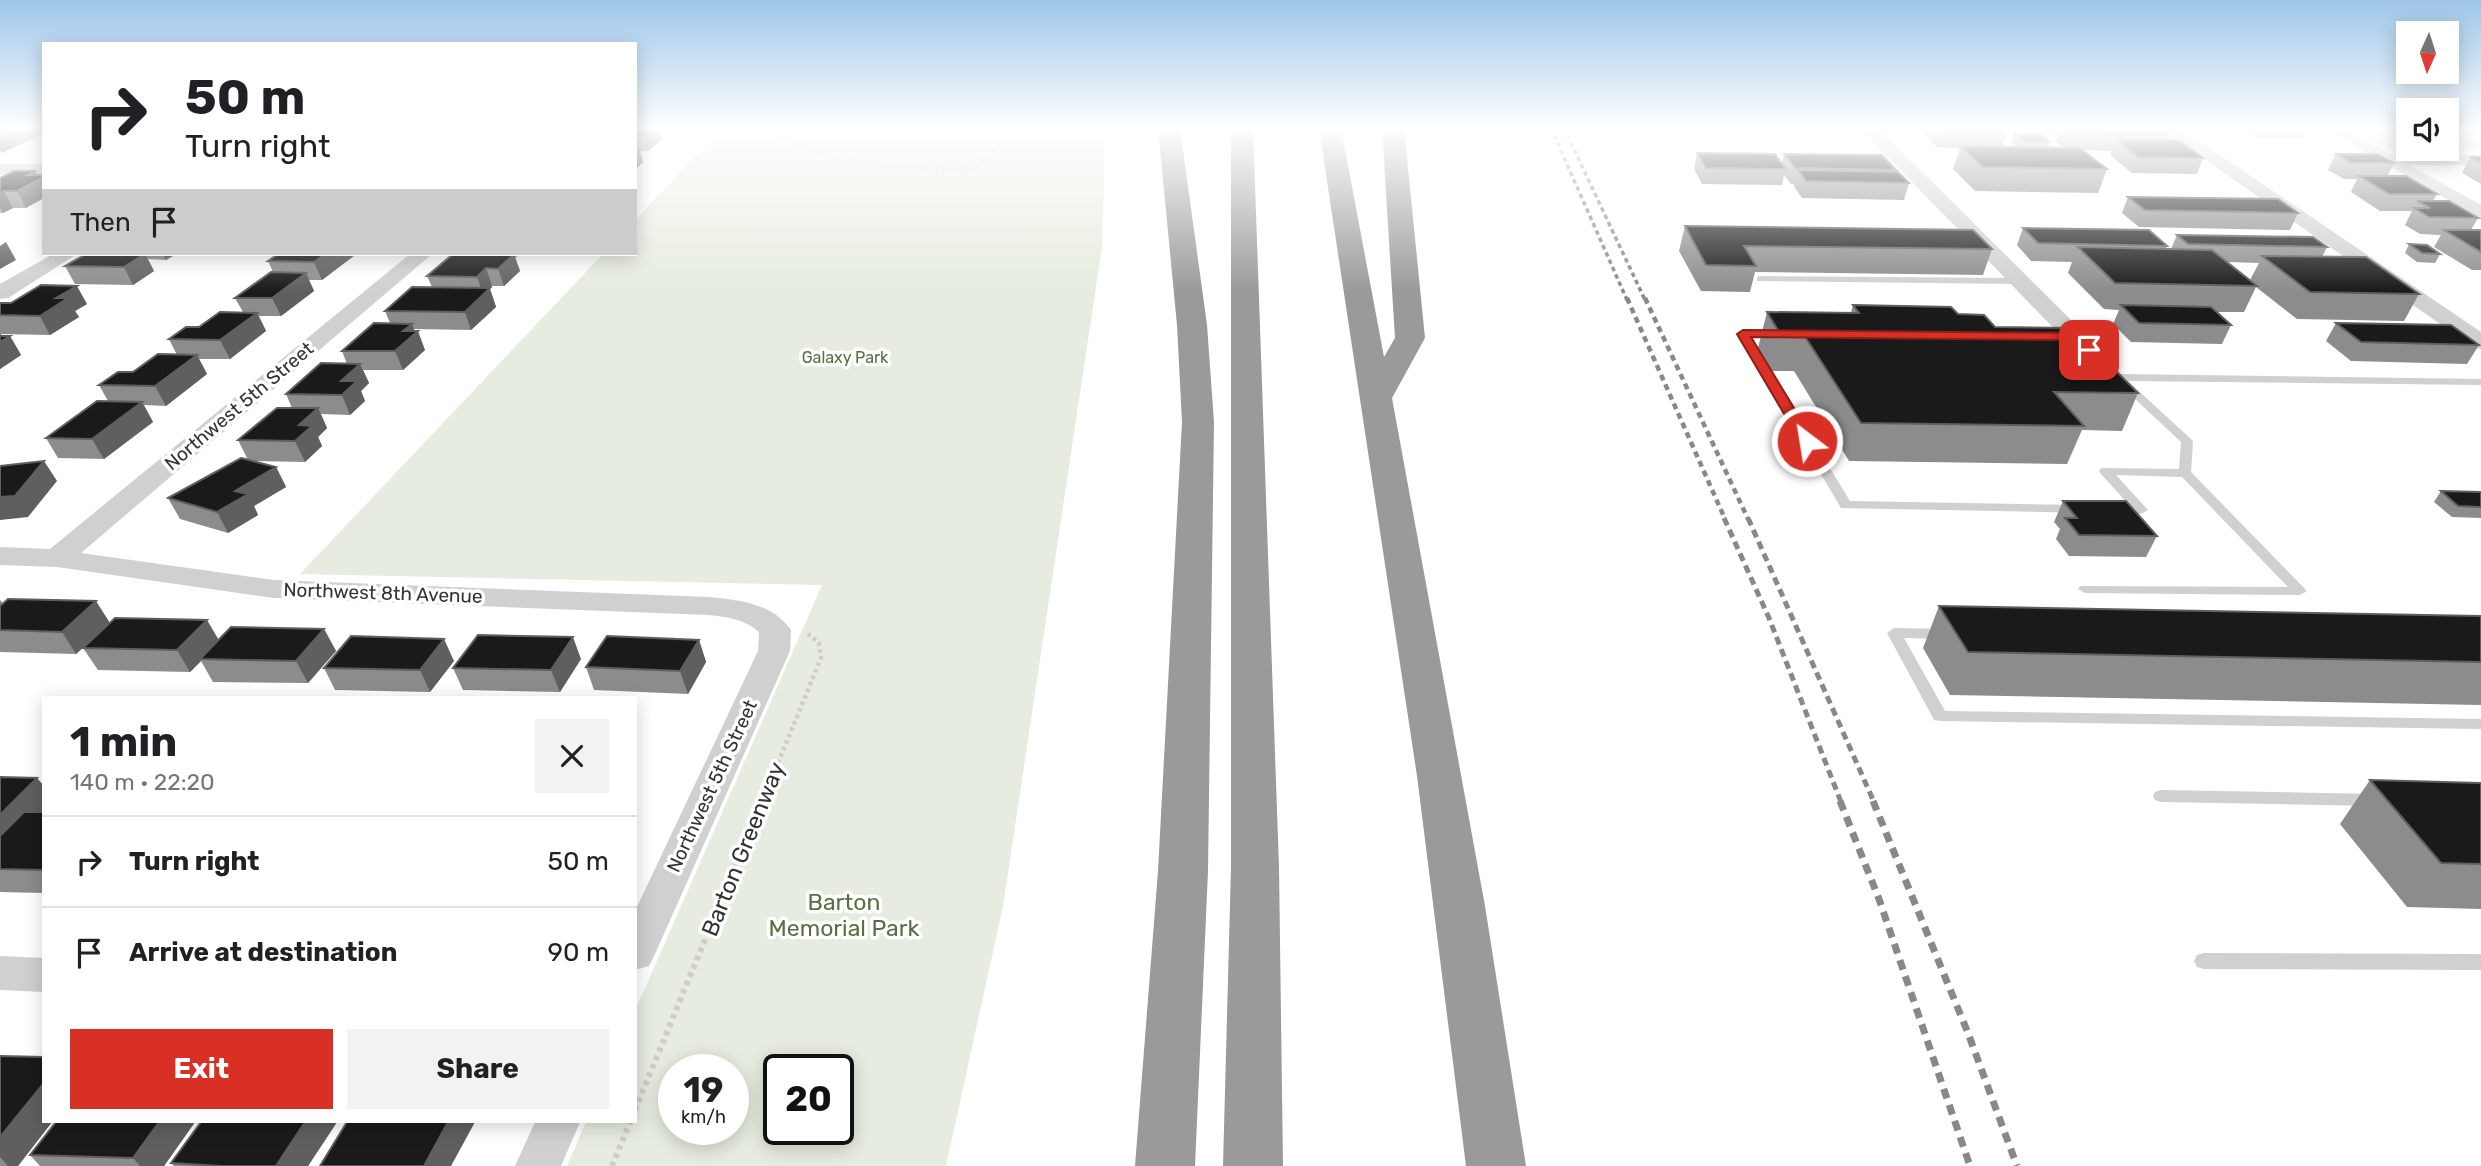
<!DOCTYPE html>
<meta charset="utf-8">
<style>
:root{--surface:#fff;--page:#f2f2f2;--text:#202124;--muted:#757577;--line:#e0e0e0;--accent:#d93025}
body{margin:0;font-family:Rubik,sans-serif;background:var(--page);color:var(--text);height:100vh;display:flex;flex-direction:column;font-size:26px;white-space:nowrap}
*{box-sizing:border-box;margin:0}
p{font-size:23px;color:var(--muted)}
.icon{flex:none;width:38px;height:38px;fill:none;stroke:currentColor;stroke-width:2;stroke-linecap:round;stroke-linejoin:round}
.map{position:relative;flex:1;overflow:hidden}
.sheet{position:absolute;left:42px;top:696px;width:595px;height:427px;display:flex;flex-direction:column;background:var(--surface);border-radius:0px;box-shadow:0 4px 18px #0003}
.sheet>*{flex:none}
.guide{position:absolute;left:42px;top:42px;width:595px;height:214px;border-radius:0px;box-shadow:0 4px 18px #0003;background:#fff;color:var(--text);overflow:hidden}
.needle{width:46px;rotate:183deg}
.fabs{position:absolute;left:2396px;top:21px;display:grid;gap:14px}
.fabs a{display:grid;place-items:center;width:63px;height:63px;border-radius:0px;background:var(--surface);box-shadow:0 4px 18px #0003;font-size:35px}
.speed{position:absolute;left:658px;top:1054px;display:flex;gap:14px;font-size:35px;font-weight:700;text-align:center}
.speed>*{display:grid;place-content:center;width:91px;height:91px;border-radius:50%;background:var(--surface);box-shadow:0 4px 18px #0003;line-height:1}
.speed small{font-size:18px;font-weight:400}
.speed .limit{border:4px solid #111;border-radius:10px;background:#fff;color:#111}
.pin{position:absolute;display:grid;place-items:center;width:60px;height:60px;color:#fff;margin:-30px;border-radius:14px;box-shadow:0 4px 10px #0006}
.me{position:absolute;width:77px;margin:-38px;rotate:329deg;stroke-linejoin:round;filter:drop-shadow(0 0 5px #0008)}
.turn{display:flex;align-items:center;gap:24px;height:147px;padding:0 28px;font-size:32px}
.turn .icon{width:91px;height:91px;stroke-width:2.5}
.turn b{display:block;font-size:49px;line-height:60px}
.then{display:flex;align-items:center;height:66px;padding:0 28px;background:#0003;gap:14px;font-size:26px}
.round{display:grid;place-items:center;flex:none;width:74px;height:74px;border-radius:0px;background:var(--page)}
.headline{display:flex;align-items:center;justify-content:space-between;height:119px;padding:0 28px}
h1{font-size:42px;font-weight:700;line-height:52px}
.primary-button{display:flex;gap:14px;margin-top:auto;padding:14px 28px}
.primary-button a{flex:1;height:80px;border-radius:0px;background:var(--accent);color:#fff;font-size:28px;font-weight:700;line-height:80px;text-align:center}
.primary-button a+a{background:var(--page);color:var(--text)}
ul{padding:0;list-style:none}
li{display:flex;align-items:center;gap:21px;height:91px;padding:0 28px;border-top:2px solid var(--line)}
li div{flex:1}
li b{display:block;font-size:26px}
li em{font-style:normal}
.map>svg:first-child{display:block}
</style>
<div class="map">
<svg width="2481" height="1166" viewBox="0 0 2481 1166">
<rect width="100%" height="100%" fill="#fff"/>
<path fill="#e6ecdf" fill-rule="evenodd" d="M722,128H1103L1105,147L1102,247L1003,906L946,1166H567L586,1122H635V1011L822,585L300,574L603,254H635V220ZM733,1069V1129H674V1069ZM838,1069V1129H779V1069Z
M2349,128H2408V149H2446L2447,128H2481V149H2387Z"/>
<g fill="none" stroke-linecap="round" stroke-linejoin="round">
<path stroke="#cdcdcd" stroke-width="2.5" stroke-dasharray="2.5 2.5" stroke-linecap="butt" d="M763,128C832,169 898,168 976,168L1000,145L1010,128"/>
<path stroke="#cdcdcd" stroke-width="4.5" stroke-dasharray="3.5 3.5" stroke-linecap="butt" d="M762,802L821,658L819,643L808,634"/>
<path stroke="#cdcdcd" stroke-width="6" stroke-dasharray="4.5 4.5" stroke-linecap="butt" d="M635,1110L762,801
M612,1166L630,1122"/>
<path fill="#d0d0d0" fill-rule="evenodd" d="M1867,128L1945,129L1949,131L1945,133L1870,132H1867Z
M1984,130L2078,131L2082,133L2078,135L1987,134H1984Z
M1761,276L2020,278L2025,281L2020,284L1757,281V277Z
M1743,331L2074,333L2078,334L2121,374L2481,379V385L2128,381L2193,441L2191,472L2307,591L2300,595L2085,593L2078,589L2080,586L2288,587L2182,477L2116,475L2148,510L2141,514L1841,508L1738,334ZM1750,337L2071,339L2181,442L2179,469L2101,468L2099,471L2101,474L2130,506L1850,501Z
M1894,628L1948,629L1955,634L1948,639L1904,638L1945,711L2481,719V729L1940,721L1934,720L1932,716L1887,633Z
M2161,790L2375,794L2381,796L2383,800L2381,804L2375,806L2161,802L2155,800L2153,796L2155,792Z
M2204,953L2481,954V970L2204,969L2197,967L2194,961L2197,955Z"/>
<path fill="#d0d0d0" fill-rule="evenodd" d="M1860,128H1878L2082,331L2085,336L2082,341H2066Z
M2160,128H2180L2481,332V349L2473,347Z
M2324,128H2345L2390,154L2481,155V165H2409L2481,205V219Z
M0,164H44V174H0Z
M53,254H77L8,298L0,299V284Z
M410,254H432L81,553L274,580L709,597C739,600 772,603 791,630L790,651L655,954L649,966L635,970V911L758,651L759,632C744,619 728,617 709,615L274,598L57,567L0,565V547L50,549Z
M0,956L44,958V992L0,990Z
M535,1122H580L561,1166H515Z"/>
<path fill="#9a9a9a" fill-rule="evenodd" d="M1158,128H1180L1207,325L1214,422L1208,871L1195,1166H1135L1158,871L1182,422L1177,325Z
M1231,128H1253L1279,867L1283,1166H1223L1231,867Z
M1319,128H1341L1384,357L1395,338L1382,128H1404L1425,338L1392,398L1485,906L1526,1166H1466L1417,776Z"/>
<path stroke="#888" stroke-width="3.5" stroke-dasharray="4.5 3.5" stroke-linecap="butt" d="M1551,128L1627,300
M1564,128L1645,300"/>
<path stroke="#888" stroke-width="4.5" stroke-dasharray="6 4.5" stroke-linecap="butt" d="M1627,298L1725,519
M1645,298L1748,519"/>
<path stroke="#888" stroke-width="5" stroke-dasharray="8 5" stroke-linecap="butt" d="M1724,518L1769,618L1841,802
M1748,518L1874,802"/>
<path stroke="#888" stroke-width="7" stroke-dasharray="10 7" stroke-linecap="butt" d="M1840,801L1879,899L1970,1166
M1873,801L1968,1033L2017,1166"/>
</g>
<path fill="#8c8c8c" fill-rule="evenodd" d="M635,128L659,129L662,139L648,151H640L643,162L637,168H635Z
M1928,128H2001L2006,133L2002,147H2017L2011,141L2014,134L2050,142L2048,147L2064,148L2056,141L2061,128H2158L2169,136L2167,140L2203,158L2197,174L2132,173L2110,155L2112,151L2083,150L2107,169L2098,193L1975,191L1953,169L1960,148L1937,147L1925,135Z
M2242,128H2307L2302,138H2257Z
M1697,153L1782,163L1784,154L1896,170L1895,171L1909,183L1904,200L1802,198L1794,186V184H1791L1784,175L1782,185L1702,184L1694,169Z
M2336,154L2394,163L2387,176L2437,194L2433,201L2478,218L2471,230H2481V270H2472L2434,247L2441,235L2420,234L2405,225L2412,211H2380L2351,192L2357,179H2344L2328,170Z
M2470,157H2481V184L2462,173Z
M35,171L37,175L26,208H13L3,213H0V178Z
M2128,197L2298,213L2290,230L2139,227L2122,213Z
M1685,226L1992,249L1983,275L1755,272L1750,292L1701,291L1679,251Z
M2023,228L2167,246L2166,249H2171L2177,235L2327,247L2322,257L2419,294L2404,321L2297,319L2256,287L2244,312H2216L2231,325L2222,344L2131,342L2113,324L2119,310L2104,309L2068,273L2072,262L2031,261L2017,245ZM2228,262L2259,263L2250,280Z
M2409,244L2440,254L2435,263L2417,262L2405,253Z
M86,254H176L166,260L148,259L154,271L133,285L75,284L65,266Z
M278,254H354L355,255L322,280H309L314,291L281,316H259L266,331L230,359H199L207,374L166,406L144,405L153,422L104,459L58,458L46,438L108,401L99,385L177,355L169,339L199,327L243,312L235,298L273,272L268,261Z
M453,254H520L515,258L520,271L504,286H492L490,289L496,307L471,330L414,329L425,350L403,370H363L369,383L361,391L365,401L350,415L321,414L327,428L318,437L322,446L305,462L252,461L276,467L286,487L254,506L258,515L228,533L180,519L168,498L248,460L238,440L292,408L286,394L347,364L342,351L390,323L385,311L432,287L427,276Z
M0,303L87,304L75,311L79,317L50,335L0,334L2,336H10L21,355L0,369Z
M1853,305L1958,314L1995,327L2138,393L2122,431L2082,430L2067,464L1849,461L1794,371H1772L1758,348L1767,312L1851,313Z
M2336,323L2479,345L2467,364L2351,361L2326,341Z
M2441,491L2481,492V518L2452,517L2434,502Z
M2063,501L2157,536L2146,557L2069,556L2056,539L2060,529L2054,522Z
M0,600L3,603L110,623L218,640L324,629L336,651L308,683L213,682L201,661L190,672L98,670L83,648L76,654L0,652Z
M1939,606L2481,616V705L1950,695L1923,648Z
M699,640L706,662L688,694L594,690L586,667Z
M581,659L560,692L463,690L453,668Z
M454,661L430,692L335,690L324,668Z
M0,777L44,812V893L0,892Z
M2370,780L2481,783V909L2407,907L2340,824Z
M0,1056L52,1122L18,1166H0Z
M56,1122H195L164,1166H40L30,1155Z
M337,1122L308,1166H174L171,1163Z"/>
<path fill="#5f5f5f" d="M13,128H44V133L2,153L0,150V134Z
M652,128H660L659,129L662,139L648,151L644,135Z
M639,147L643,162L637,168L635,163V150Z
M35,171L39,179L44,177V198L26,208L17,191L28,175Z
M4,191L13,208L3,213L0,207V193Z
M6,242L16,260L0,269V246Z
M145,254L154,271L133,285L124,267Z
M163,254H176L166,260Z
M325,254H354L355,255L322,280L314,262Z
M514,254L520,271L504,286L498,269Z
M486,268L492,286L490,289L496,307L471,330L465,312L483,294L477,277Z
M306,273L314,291L281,316L272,298Z
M77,286L87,304L75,311L79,317L50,335L40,316L56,298Z
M257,313L266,331L230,359L220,340Z
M412,324L415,333L418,331L425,350L403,370L395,351L403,331Z
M0,333L4,340L10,336L21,355L0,369Z
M197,355L207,374L166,406L155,386Z
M360,364L369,383L361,391L365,401L350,415L342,395L341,381Z
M142,402L153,422L104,459L92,439Z
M318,408L327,428L318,437L322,446L305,462L295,441L299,425Z
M44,461L57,481L28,517L0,520V497Z
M276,467L286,487L254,506L258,515L228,533L217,512L235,491Z
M96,601L110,623L76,654L62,632Z
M207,620L220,642L200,659L201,661L190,672L177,650Z
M324,629L336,651L308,683L296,661Z
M573,637L581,659L560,692L551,670Z
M444,639L454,661L430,692L420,670Z
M699,640L706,662L688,694L680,671Z
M37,778L44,786V812L0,856V815Z
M44,1083V1122H52L18,1166H8L0,1157V1137Z
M159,1122H195L164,1166H140L133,1158Z
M305,1122H337L308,1166H276Z
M448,1122H475L451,1166H424Z"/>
<path fill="#1a1a1a" stroke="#5f5f5f" stroke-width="2" d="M0,128H13L0,134Z
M635,128H652L644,135H635Z
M1938,128H2001L2006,133L1942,132Z
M2065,128H2158L2169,136L2072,134Z
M2014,134H2040L2050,142H2023Z
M2116,139L2179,140L2203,158L2138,157Z
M1960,146L2080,148L2107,169L1983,167Z
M1697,153L1775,154L1786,169L1706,168Z
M1784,154L1882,155L1896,170L1795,168Z
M2336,154H2378L2394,163H2351Z
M2470,157H2481V163Z
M1798,170L1898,172L1909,183L1806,181Z
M14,171H35L28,175H44V177L17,191H4L0,193V178Z
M2359,176H2406L2437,194H2389Z
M2128,197L2278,199L2298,213L2145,210Z
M2417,201H2449L2478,218L2429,217L2414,208H2430Z
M1685,226L1973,230L1992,249L1744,246L1756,266L1706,265Z
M2023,228L2149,230L2167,246L2038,243Z
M2444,230H2481V252Z
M2177,235L2313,237L2327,247L2188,244Z
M2409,244L2427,245L2440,254L2422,253Z
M2078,247L2212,250L2257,286L2115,283Z
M86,254H145L124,267L65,266Z
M278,254H325L314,262L268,261Z
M453,254H514L498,269L486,268L477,277L427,276Z
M2262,256L2366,257L2419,294L2310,292Z
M271,272L306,273L272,298H235Z
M41,285L77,286L56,298H68L40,316L0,315V303H11Z
M412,287L490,288L465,312L385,311Z
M1853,305L1951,307L1958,314L1984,315L1995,327L2073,328L2138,393L2054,392L2084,426L1861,423L1804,335H1781L1767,312L1859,313Z
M2121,305L2211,307L2231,325L2139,323Z
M220,312L257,313L220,340L169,339L186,327H199Z
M374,323L412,324L403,331H418L395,351H342Z
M2336,323L2451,325L2479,345L2361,342Z
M0,336H10L0,342Z
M158,354L197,355L155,386L99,385L118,372H133Z
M321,363L360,364L341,381H357L342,395L286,394Z
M97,401L142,402L92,439L46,438Z
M277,408H318L299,425L312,426L295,441L238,440Z
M241,458L276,467L235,491L248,494L217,512L168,498Z
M44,461L15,496L0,497V466Z
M2441,491L2481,492V507L2458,506Z
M2063,501H2126L2157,536L2079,535L2065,518H2077Z
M8,599L96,601L62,632L0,630V606Z
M1939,606L2481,616V662L1968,652Z
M115,618L207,620L177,650L83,648Z
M231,627L324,629L296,661L200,659Z
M478,635L573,637L551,670L453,668Z
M351,636L444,639L420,670L324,668Z
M607,636L699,640L680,671L586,667Z
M0,777L37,778L0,815Z
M2370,780L2481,783V864L2441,863Z
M24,812H44V870L0,869V836Z
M0,1056L44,1057V1083L0,1137Z
M56,1122H159L133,1158L30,1155Z
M201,1122H305L276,1166H221L171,1163Z
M347,1122H448L424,1166H320Z"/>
<linearGradient id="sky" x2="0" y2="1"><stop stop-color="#9ec6ea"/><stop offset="0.44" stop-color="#fff"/><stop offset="1" stop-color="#fff" stop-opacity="0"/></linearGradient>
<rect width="2481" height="292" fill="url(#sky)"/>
<path fill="#d93025" stroke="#8d1f18" stroke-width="2" d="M1743,330L2074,333L2095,350L2089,354L2071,340L1751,337L1814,441L1807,445L1800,441L1737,334Z"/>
<g text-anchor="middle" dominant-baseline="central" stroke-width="7" stroke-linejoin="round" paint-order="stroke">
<g font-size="16" fill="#56703f" stroke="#fff">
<text x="845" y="357">Galaxy Park</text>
</g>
<g font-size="19" fill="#333" stroke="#fff">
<text transform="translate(239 406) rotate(-40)">Northwest 5th Street</text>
<text transform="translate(383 593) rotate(2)">Northwest 8th Avenue</text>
<text transform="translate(712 786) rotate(-65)">Northwest 5th Street</text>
</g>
<g font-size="23" fill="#333" stroke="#fff">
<text transform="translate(743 849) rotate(-68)">Barton Greenway</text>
</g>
<g font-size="23" fill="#56703f" stroke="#fff">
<text x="844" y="902">Barton<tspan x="844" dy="26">Memorial Park</tspan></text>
</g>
</g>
</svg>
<div class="fabs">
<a><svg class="needle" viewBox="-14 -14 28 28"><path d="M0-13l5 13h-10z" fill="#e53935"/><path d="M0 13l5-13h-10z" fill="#757577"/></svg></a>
<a><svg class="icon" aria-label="sound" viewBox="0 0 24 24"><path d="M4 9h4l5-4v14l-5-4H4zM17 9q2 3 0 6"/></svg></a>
</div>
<div class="speed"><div>19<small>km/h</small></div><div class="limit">20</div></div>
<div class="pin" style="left:2089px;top:350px;background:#d93025"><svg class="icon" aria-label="arrive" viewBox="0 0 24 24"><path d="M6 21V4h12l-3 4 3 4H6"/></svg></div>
<svg class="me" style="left:1807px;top:441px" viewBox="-20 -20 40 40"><circle r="17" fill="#d93025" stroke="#fff" stroke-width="3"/><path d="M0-11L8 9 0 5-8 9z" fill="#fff"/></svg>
<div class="guide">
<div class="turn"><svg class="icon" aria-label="right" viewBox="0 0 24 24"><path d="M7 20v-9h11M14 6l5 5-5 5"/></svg><div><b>50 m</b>Turn right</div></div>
<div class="then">Then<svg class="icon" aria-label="arrive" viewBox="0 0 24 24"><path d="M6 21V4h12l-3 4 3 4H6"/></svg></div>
</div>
<section class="sheet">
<div class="headline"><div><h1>1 min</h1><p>140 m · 22:20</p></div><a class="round"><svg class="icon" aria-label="close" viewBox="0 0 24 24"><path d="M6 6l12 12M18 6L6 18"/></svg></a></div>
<ul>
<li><svg class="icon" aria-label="right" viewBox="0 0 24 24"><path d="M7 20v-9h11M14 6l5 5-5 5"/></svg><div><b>Turn right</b></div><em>50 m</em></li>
<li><svg class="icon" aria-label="arrive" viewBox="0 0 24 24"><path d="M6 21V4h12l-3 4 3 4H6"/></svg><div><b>Arrive at destination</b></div><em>90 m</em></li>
</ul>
<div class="primary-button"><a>Exit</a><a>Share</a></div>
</section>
</div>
